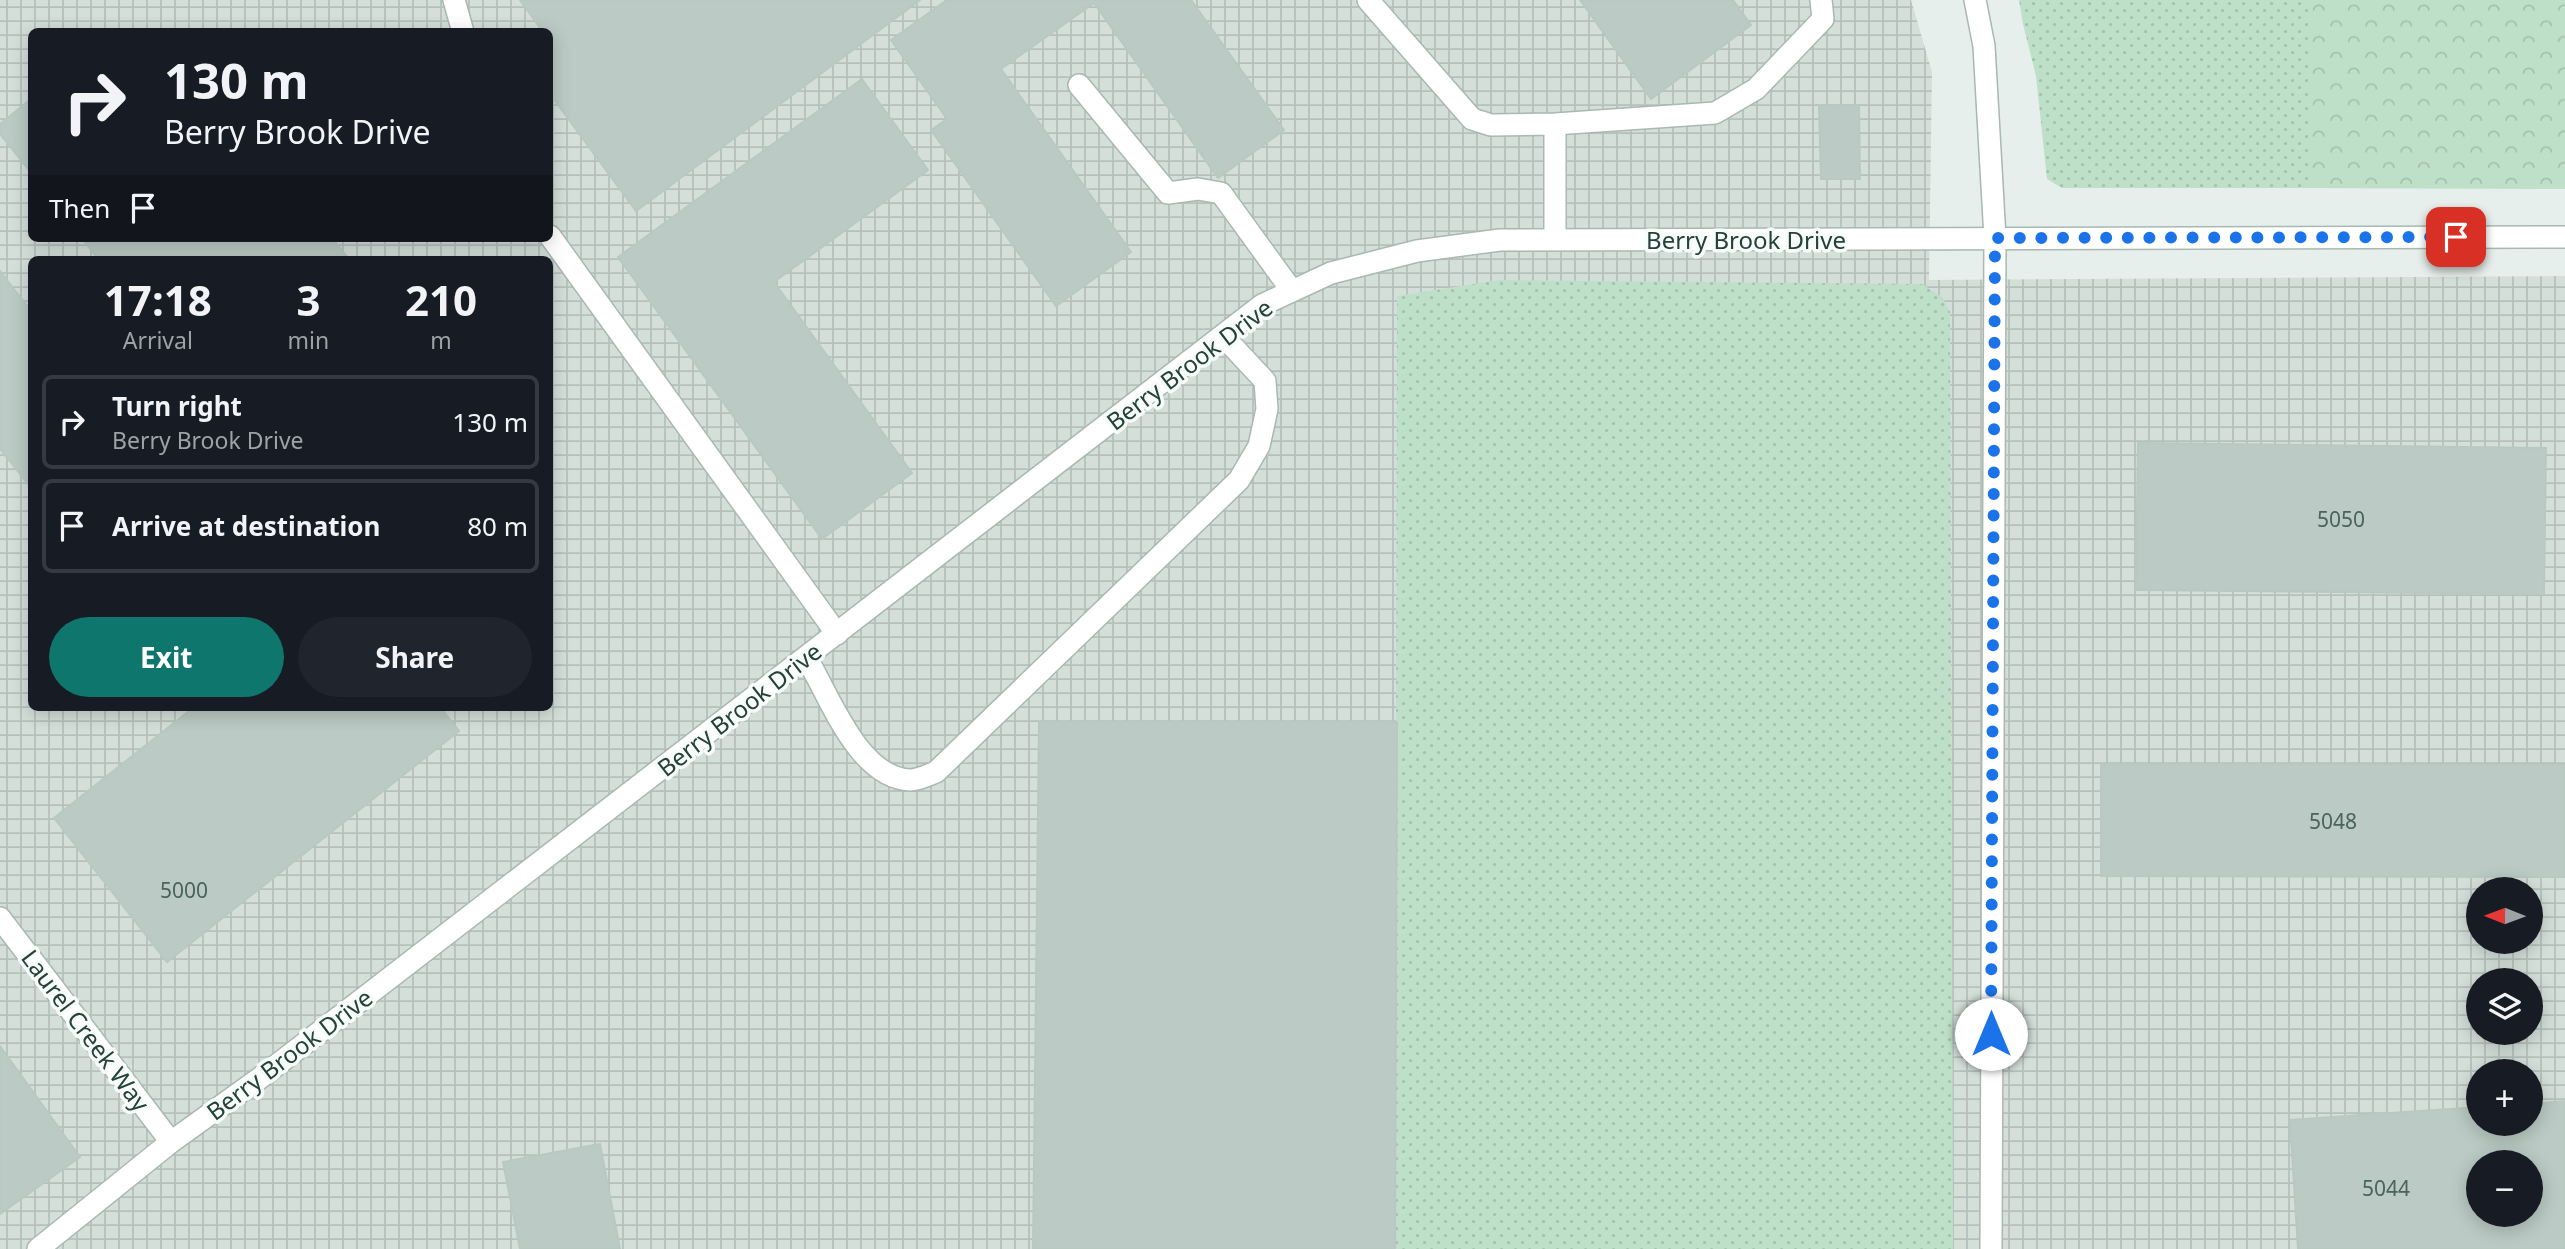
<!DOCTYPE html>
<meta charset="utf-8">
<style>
:root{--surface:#171b24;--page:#20242c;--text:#f1f3f6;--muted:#9ea1a6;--line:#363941;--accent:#0f766e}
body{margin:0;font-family:"Noto Sans",sans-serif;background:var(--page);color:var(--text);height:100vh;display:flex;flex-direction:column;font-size:26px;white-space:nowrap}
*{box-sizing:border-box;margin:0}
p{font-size:23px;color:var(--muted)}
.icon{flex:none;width:38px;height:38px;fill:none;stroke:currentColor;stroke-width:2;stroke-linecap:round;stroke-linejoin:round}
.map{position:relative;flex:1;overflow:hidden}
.details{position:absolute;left:28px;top:256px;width:525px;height:455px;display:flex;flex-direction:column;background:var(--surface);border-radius:10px;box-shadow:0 4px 18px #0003}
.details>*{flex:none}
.hud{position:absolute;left:28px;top:28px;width:525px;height:214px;border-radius:10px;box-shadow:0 4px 18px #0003;background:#171b24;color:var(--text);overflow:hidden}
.needle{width:46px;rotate:271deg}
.fabs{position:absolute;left:2466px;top:877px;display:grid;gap:14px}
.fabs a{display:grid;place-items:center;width:77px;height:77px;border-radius:50%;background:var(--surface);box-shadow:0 4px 18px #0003;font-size:35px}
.pin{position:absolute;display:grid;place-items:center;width:60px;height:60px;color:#fff;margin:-30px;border-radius:14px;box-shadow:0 4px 10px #0006}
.me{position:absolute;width:77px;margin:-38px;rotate:0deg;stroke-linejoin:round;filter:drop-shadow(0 0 5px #0008)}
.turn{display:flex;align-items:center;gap:24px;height:147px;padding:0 21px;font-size:32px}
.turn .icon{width:91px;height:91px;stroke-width:2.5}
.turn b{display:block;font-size:49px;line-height:60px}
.then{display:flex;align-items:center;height:66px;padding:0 21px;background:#0003;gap:14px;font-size:26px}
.eta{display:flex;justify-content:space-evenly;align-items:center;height:119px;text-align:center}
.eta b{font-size:42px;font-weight:700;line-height:49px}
.cta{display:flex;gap:14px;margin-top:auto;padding:14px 21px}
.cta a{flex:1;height:80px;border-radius:42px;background:var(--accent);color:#fff;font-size:28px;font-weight:700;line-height:80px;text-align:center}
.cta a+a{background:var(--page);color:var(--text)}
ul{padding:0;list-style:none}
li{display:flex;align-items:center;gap:21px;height:94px;margin:0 14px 10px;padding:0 7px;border:4px solid var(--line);border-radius:10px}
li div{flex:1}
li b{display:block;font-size:26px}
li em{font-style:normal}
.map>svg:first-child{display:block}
</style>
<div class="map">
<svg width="2565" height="1249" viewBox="0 0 2565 1249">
<defs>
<pattern id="industrial-grid" width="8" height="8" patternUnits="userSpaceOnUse" patternTransform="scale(1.75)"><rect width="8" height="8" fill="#d4dfda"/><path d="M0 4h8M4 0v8" fill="none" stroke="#b6c1bc"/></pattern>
<pattern id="grass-dots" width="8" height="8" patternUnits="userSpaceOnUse" patternTransform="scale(1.75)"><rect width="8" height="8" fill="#bfe0c8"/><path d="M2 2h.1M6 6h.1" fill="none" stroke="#a4c1ad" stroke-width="1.8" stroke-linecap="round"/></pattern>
<pattern id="park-crowns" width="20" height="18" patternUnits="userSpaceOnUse" patternTransform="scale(1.75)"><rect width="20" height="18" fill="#bfe0c8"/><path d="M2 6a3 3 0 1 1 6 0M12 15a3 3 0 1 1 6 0" fill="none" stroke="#a4c1ad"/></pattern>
</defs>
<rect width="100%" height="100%" fill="#e6efeb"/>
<path fill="url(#industrial-grid)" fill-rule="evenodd" d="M0,0H1911L1932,72L1929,280L2565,276V1249H0ZM32,32H550V238H32ZM32,259H550V707H32ZM2478,889H2530V942H2478ZM2478,980H2530V1032H2478ZM2478,1071H2530V1124H2478ZM2478,1162H2530V1214H2478Z"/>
<path fill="url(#grass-dots)" d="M2019,0H2308V188H2062L2047,179L2036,76L2023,24Z
M1500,280L1922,284L1942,297L1950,312L1953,1249H1395L1397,296Z"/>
<path fill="url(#park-crowns)" d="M2308,0H2565V189L2308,188Z"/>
<path fill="#bbcac4" stroke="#b8c9c2" stroke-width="2" fill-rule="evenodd" d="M520,0H920L636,211L550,94V53L556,49L550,40V32H543Z
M947,0H1191L1284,130L1218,178L1094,3L1001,69L1131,252L1056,306L931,130L947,119L891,40Z
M1580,0H1733L1751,25L1651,99Z
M862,79L928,170L774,282L912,473L822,539L618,257Z
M32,98V174L0,134V124Z
M1859,105L1860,179H1821L1819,106Z
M82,238H332L349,259H98Z
M0,271L32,312V489L0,449Z
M2138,443L2546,448L2544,594L2136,590Z
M194,707H440L459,731L167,962L54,818Z
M1039,722H1397L1395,1249H1033Z
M2101,764L2565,765V877L2101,876Z
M0,1046L80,1157L0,1214Z
M2565,1101V1249H2298L2290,1120L2478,1107V1124H2530V1104ZM2478,1162H2530V1214H2478Z
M600,1144L620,1249H520L503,1162Z"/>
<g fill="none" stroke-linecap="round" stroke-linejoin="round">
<g stroke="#a8b8b2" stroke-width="24">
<path id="minor" d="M454,0L463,32
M1368,0L1472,119L1491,125L1555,124L1715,113L1756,89L1823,19L1821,0
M1975,0L1984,46L1995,238L1991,1249
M1079,85L1168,193L1198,189L1221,193L1292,291
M550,236L837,634
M1555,239V124
M806,657C829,695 858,778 910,780C919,780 928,775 936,772L1239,480L1259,446L1267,409L1265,381L1223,336
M0,918L171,1142
M38,1249L171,1142L260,1078L1262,305L1331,273L1417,251L1500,240L2565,237"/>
</g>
<use href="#minor" stroke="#fff" stroke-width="21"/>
</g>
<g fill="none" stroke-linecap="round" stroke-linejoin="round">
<path stroke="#1a73e8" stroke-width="12" stroke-dasharray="0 21.6" d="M1991,1034L1995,238L2456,237"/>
</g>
<g text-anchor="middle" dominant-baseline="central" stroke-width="7" stroke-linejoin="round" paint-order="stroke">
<g font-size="21" fill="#4a645c">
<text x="2341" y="519">5050</text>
<text x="2333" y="821">5048</text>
<text x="184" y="890">5000</text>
<text x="2386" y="1188">5044</text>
</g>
<g font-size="24" fill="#24423a" stroke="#f7fbf9">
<text x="1746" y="239">Berry Brook Drive</text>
<text transform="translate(1189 364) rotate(-37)">Berry Brook Drive</text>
<text transform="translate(739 709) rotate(-38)">Berry Brook Drive</text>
<text transform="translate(86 1030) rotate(53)">Laurel Creek Way</text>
<text transform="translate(289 1054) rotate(-37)">Berry Brook Drive</text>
</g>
</g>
</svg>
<div class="fabs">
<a><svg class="needle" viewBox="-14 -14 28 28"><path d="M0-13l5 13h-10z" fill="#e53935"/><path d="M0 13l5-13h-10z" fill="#9ea1a6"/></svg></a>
<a><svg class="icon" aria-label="layers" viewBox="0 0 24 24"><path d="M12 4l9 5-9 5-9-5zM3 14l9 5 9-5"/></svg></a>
<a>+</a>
<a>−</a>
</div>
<div class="pin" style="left:2456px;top:237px;background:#d93025"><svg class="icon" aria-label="arrive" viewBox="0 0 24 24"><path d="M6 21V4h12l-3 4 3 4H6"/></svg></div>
<svg class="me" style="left:1991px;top:1034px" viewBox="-20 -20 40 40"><circle r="19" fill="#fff"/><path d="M0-13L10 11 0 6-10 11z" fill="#1a73e8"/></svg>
<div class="hud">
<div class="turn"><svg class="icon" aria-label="right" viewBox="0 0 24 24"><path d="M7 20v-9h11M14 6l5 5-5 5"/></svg><div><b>130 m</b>Berry Brook Drive</div></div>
<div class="then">Then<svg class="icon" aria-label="arrive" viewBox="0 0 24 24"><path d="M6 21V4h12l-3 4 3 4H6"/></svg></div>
</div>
<section class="details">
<div class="eta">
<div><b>17:18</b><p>Arrival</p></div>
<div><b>3</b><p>min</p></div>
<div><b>210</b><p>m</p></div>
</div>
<ul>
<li><svg class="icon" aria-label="right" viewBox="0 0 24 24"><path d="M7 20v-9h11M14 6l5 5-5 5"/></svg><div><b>Turn right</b><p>Berry Brook Drive</p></div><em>130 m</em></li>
<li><svg class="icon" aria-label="arrive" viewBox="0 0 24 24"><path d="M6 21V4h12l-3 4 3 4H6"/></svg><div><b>Arrive at destination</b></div><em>80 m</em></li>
</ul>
<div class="cta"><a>Exit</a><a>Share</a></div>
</section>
</div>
